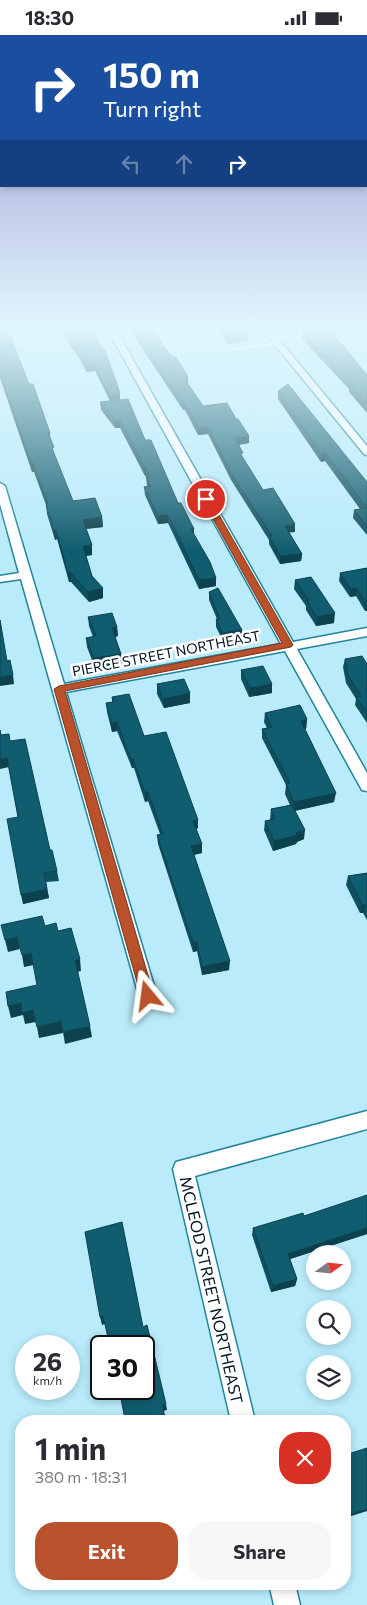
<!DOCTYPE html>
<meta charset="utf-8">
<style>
:root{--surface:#fff;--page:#f7f7f7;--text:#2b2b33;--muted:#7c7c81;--accent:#b8512c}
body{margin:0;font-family:Commissioner,sans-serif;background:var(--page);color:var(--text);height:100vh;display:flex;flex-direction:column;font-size:19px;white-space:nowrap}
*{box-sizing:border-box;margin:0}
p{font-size:16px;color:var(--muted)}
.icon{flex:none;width:28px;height:28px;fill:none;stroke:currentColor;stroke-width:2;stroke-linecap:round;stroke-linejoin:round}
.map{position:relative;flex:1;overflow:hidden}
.panel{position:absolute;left:15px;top:1380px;width:336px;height:175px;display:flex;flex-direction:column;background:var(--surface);border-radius:20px;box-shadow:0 2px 8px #0003}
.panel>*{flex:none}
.guide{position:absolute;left:0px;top:0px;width:368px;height:152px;box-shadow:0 2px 8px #0003;background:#1a4fa0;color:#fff;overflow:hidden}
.needle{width:32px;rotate:75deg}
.fabs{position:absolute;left:306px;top:1210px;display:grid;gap:10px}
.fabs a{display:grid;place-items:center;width:45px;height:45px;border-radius:50%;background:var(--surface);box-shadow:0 2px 8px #0003;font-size:25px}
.speed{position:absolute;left:15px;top:1300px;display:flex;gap:10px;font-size:25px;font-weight:700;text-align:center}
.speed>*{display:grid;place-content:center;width:65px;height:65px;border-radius:50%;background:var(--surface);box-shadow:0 2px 8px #0003;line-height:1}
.speed small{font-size:12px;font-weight:400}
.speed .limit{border:2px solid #111;border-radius:8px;background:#fff;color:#111}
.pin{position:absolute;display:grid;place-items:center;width:42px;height:42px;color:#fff;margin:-21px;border:2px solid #fff;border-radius:50%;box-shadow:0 1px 5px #0007}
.me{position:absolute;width:55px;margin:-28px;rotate:344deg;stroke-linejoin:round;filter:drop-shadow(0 0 4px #0008)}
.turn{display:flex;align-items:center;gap:18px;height:105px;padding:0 20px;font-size:22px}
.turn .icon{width:65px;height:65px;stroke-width:2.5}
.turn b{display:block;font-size:35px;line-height:42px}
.lanes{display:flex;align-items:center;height:48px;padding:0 20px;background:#0003;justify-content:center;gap:25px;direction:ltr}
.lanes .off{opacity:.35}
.round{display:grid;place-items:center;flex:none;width:52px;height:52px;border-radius:20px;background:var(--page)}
.headline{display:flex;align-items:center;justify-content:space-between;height:85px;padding:0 20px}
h1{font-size:30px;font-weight:700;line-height:38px}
.action{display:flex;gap:10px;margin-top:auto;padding:10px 20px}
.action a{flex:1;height:58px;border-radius:20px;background:var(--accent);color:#fff;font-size:20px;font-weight:700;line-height:58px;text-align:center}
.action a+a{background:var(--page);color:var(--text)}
.status{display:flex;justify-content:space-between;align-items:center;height:35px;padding:0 25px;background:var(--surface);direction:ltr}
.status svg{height:14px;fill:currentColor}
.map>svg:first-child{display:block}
</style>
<div class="status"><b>18:30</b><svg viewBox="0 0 49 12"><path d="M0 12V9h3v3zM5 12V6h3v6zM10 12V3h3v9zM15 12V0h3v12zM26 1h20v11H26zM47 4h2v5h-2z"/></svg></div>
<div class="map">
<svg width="367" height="1570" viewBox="0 0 367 1570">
<rect width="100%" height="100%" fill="#b9ebfb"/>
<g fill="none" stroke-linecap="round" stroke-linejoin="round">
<g stroke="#22849d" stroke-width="5.5">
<path id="lane" d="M273,303L338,295
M232,314L277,309"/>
</g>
<g stroke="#22849d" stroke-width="3">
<path id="street" d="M108,295H116L293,607L367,593V601L297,614L367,738V756L362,755L285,616L66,657L157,961L154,966L148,969L142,966L139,961L21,544L0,547V541L19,538L0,469V448L5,451L64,649L281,609Z
M263,295H271L367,411V420L364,419Z
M367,1076V1094L195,1141L255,1386H231L173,1134L176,1127Z
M269,1549H295L300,1570H274Z"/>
</g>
<use href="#lane" stroke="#fff" stroke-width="4.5"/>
<use href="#street" fill="#fff" fill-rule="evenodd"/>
</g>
<path fill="#0f5060" d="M0,295L29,349L50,398L51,406L54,419L73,466L102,482L103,492L86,494L92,510V520L86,521L92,541L103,563L89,567L71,547H69L57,504L55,505L47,479L46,470L34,437H32L0,343Z
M91,295L120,365L145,405L178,468L194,501L216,551L199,554L168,488L158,489L145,460L144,452L147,451L146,441H145L120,393H115L101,375L100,367L110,366L95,336L86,337L80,324L64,302V296Z
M130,295H154L163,311L188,342V349L203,371L236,384L249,401V408L239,410L243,424L263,455L295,497H289L302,519L301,526L280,529L269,509V505L231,445L208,399L198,400L185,375H183Z
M218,295H246L248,306L228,309Z
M303,296L360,332L367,340V378L349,357V354L302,304Z
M278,356L367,447V500L353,483L354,475L360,474L325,426L321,427L278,364Z
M367,533V576H365L356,561L350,562L339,546L340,538Z
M295,545L334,588L316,591L306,575V571L294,554Z
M209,557L242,595V602L223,606L216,592V584H217L209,565Z
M88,582L117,592L118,601L115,602L122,628L95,633L87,612L86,603L93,602L89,591Z
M345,624L367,629V688L355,670L356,664L346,648L343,632Z
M241,635L272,649V658L249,662L241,644Z
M157,649L190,668L164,673L157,659Z
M112,662L144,701L198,785V793L196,794L202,809V818L194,820L229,935L202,940L197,916L193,917L158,809L157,800L160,799L148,766L145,767L134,733H132L117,696L112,697L107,677L106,668L112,667Z
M265,678L307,684L306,694H305L334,767L295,776L304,804L297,807L296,809L273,816L264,795L265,786L270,785L271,774L290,770L285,759L286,750L262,703V694L267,693L264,687Z
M1,700L10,706L57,836L59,846L46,847L49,863L23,869L18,782L9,732Z
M367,838V885L363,878H360L346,850L348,841Z
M304,1181L367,1199L290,1224L297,1244L295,1251L271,1257L252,1200L253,1193Z"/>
<path fill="#0c414e" d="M287,295H307L287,297Z
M248,299V306L228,309V301Z
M95,330V336L86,337V331Z
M188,342V349L184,343Z
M120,358V365L111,369L110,362Z
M183,368H185V375H183Z
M115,385H120V393H115Z
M208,392V399L198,400V393Z
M249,401V408L234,410L235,403Z
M326,418L325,426L321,427V419Z
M31,428H33L34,437H32Z
M146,432V441H145V433Z
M168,480V488L158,489V481Z
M102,482L103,492L84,494L83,485Z
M295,489V497L285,498V491Z
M191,494H194V502Z
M54,495H56L57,504L55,505Z
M92,510V520L84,521L83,511Z
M302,519L301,526L280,529V521Z
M70,537L71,547H69L68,538Z
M216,543V551L199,554V545Z
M103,553V563L89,567L88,557Z
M357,553L356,561L350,562L351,554Z
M366,568H367V576H365Z
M335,578L334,588L316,591L317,582Z
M117,592L118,601L113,602L112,593Z
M242,595V602L223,606V598Z
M121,619L122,628L95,633L94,623Z
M13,640L14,649L0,651V642Z
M272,649V658L249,662L250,653Z
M190,658V668L164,673L163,664Z
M307,684L306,694L300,695L301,686Z
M117,687V696L112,697L111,688Z
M7,723L9,732L0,734V724Z
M131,724H133L134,733H132Z
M148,757V766L145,767V758Z
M336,758L334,767L293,776L294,767Z
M198,785V793L193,795V786Z
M305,795L304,804L297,807L296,809L273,816L274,806Z
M202,809V818L191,820V811Z
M47,854L49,863L23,869L21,860Z
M362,870H365L363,878H360Z
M17,902L20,914L8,917L5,905Z
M197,907V916L193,917V908Z
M31,918L34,930L24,932L22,920Z
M80,924L81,936L77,937L75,925Z
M230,926L229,935L202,940V932Z
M21,968L33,975L36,987L25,989L23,980L11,983L8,971Z
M61,986L63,998L39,1003L37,992Z
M90,991L92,1002L65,1009L63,997Z
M367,1193V1199L287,1225L288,1219Z
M297,1244L295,1251L271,1257L273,1251Z
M103,1281L105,1289L102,1290L100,1282Z
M166,1369L167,1375L163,1376L162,1370Z
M129,1382L130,1386H126L125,1384Z
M367,1474V1476L345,1483V1481Z"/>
<path fill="#115d70" stroke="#0c414e" d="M0,295H8L29,349H33L50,398H48L54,412L52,413L73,466L95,463L102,482L83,485L92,510L83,511L92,541L103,553L88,557L70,537L68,538L56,495H54L46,470L48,469L33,428H31L0,338Z
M71,295H91L106,318L120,358L110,362L95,330L86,331L79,317L64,296Z
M135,295H154L163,311L173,322H176L188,342L184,343L203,371L227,368L236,384H238L249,401L235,403L243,418H240L263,455L273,453L295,489L285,491L302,519L280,521L270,502L272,501L231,438L208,392L198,393L185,368H183Z
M224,295H246L248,299L228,301Z
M307,295H330L367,340V369L350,349L353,348L303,296Z
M288,349L367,447V491L354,475L367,473L326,418L321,419L278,356Z
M128,364L145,405H151L178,468H181L194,494H191L210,527L216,543L199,545L168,480L158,481L144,452L151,451L146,442L149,441L146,432L145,433L120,385H115L100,367Z
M367,533V568H366L357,553L351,554L340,538Z
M311,542L335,578L317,582L307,566L309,565L295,545Z
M218,553L242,595L223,598L216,584H220L209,557Z
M112,578L117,592L112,593L121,619L94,623L86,603L96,601L88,582Z
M0,585L7,626L10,625L13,640L0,642Z
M362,621L367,629V677L356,662L361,661L348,640L345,624Z
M263,631L272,649L250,653L241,635Z
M184,644L190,658L163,664L157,649Z
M129,659L144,701L166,697L198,785L193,786L202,809L191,811L230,926L202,932L197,907L193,908L157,800L163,799L148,757L145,758L133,724H131L117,687L111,688L106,668L113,667L112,662Z
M300,670L307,684L301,686L336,758L294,767L286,749L290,748L262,694L272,692L265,678Z
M0,695L1,700L9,699L10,706L25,704L50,815H52L57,836L44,838L47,854L21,860L7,784L18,782L7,723L0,724Z
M292,770L305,795L296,798L297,800L274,806L265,786L275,784L271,774Z
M367,838V873L365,870H362L348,841Z
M42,881L45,891L56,888L58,896L71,893L80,924L75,925L90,991L63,997L61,986L37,992L33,975L22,978L21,968L8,971L6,957L37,950L31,918L22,920L17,902L5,905L1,890Z
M367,1160V1193L288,1219L297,1244L273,1251L253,1193L303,1178L304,1181Z
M122,1187L143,1292L147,1290L166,1369L162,1370L166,1386H130L129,1382L125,1384L119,1354H144V1311H110L103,1281L100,1282L85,1197Z
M367,1413V1474L345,1481V1420Z"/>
<linearGradient id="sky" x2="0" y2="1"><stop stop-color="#9a91ce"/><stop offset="0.57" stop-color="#e0f6fd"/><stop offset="1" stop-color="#e0f6fd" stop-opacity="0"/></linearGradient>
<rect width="367" height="515" fill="url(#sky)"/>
<path fill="#b8512c" stroke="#78351d" d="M206,461L210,464L293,610L291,612L65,656L154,961L152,965L148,966L143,965L141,961L54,654L59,651L282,608L202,464Z"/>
<g text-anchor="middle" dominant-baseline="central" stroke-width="5" stroke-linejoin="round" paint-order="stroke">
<g font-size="14" fill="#00141c" stroke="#fff">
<text transform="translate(166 618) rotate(-11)">PIERCE STREET NORTHEAST</text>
</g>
<g font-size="16" fill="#00141c" stroke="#fff">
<text transform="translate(212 1255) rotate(77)">MCLEOD STREET NORTHEAST</text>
</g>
</g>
</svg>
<div class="fabs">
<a><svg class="needle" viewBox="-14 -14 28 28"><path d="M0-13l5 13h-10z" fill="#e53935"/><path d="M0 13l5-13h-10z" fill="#7c7c81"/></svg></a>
<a><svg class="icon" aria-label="search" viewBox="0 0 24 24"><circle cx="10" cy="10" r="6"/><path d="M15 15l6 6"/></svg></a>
<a><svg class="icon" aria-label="layers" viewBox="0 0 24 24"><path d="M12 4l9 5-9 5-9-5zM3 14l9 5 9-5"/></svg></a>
</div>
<div class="speed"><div>26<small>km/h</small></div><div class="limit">30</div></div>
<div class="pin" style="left:206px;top:464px;background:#d93025"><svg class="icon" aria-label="arrive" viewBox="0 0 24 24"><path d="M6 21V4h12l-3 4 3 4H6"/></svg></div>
<svg class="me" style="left:148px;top:961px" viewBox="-20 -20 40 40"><path d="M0-17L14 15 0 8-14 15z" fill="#b8512c" stroke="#fff" stroke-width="4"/></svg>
<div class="guide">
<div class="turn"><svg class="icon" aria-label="right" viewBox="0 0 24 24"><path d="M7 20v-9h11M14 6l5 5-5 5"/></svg><div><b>150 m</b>Turn right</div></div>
<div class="lanes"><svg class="icon off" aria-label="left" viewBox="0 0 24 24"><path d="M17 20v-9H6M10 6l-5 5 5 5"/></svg><svg class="icon off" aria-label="ahead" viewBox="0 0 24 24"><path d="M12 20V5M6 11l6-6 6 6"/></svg><svg class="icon" aria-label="right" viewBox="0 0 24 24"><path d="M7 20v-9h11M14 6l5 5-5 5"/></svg></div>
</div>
<section class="panel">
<div class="headline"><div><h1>1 min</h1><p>380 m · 18:31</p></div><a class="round" style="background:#d93025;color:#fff"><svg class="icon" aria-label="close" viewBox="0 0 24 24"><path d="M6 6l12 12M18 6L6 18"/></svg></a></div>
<div class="action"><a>Exit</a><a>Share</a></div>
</section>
</div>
